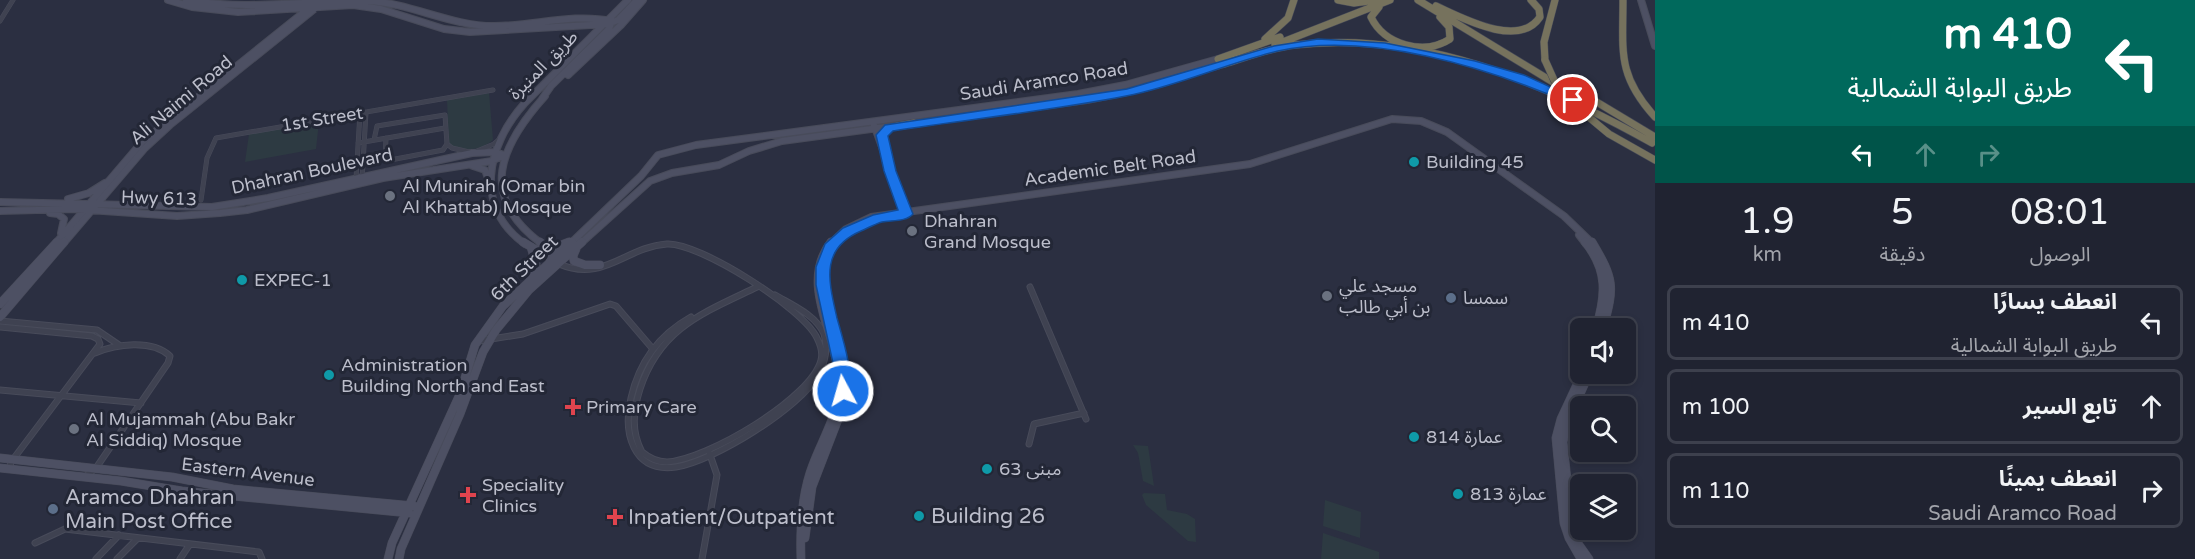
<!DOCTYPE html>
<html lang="ar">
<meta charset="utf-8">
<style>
:root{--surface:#202331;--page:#282b39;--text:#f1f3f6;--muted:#a2a4ab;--line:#3d404d}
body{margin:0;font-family:"Varela Round","Noto Sans Arabic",sans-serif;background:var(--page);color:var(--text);direction:rtl;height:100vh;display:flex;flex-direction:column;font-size:22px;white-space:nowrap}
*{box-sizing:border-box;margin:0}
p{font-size:20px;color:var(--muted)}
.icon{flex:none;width:33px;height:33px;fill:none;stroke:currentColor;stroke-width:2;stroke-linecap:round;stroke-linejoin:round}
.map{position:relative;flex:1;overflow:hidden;direction:ltr}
.side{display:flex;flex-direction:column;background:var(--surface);width:540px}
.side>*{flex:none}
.guide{background:#00695c;color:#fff;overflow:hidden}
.controls{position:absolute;left:1570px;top:318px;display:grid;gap:12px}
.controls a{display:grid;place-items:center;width:66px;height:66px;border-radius:9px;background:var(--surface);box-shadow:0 3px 9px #0003,0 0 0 2px var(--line);font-size:30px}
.pin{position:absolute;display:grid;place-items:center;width:51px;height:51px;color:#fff;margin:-26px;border:3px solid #fff;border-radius:50%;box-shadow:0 2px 6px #0007}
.me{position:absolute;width:66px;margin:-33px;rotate:354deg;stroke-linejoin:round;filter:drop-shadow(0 0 4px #0008)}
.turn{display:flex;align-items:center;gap:21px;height:126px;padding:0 24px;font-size:27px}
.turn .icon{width:78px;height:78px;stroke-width:2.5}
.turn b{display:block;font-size:42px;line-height:51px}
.lanes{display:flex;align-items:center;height:57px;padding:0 24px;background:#0003;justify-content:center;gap:30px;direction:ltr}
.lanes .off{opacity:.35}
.eta{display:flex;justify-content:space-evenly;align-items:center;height:102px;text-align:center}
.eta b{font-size:36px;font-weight:600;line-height:42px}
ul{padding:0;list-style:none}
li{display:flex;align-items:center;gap:18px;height:75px;margin:0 12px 9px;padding:0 12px;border:3px solid var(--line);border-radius:9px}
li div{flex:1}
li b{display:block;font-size:22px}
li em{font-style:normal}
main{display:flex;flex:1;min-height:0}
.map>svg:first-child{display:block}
</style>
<main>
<section class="side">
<div class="guide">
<div class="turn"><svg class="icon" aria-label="left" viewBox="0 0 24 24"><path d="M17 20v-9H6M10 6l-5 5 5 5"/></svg><div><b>410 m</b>طريق البوابة الشمالية</div></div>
<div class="lanes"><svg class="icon" aria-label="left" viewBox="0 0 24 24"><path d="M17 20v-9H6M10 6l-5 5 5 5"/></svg><svg class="icon off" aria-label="ahead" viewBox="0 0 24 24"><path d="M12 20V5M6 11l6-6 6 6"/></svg><svg class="icon off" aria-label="right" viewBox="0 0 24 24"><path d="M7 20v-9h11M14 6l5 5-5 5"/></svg></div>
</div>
<div class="eta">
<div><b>08:01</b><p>الوصول</p></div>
<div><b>5</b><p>دقيقة</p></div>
<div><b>1.9</b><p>km</p></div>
</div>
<ul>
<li><svg class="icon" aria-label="left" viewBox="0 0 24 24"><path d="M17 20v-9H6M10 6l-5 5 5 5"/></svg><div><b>انعطف يسارًا</b><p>طريق البوابة الشمالية</p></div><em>410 m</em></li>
<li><svg class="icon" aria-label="ahead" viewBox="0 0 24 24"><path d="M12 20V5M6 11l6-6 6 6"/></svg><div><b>تابع السير</b></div><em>100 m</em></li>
<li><svg class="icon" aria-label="right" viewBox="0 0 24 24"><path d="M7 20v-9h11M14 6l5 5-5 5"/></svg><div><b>انعطف يمينًا</b><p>Saudi Aramco Road</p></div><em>110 m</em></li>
</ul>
</section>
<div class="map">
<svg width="1655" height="559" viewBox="0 0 1655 559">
<rect width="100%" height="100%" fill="#2b2f41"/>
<path fill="#2d3a42" d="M489,93L493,140C480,151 463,152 449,145L447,100Z
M319,122L316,149L245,162L249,134Z
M1133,445L1148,446L1154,486L1143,481L1138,453Z
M1144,493L1165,494L1167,510L1187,514L1195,519L1196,542L1188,541L1146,505L1142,495Z
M1325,500L1361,512L1360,538L1323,526Z
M1323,533L1379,552V559H1321Z"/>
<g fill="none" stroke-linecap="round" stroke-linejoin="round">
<g stroke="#484b5a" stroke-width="5">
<path id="street-far1" d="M0,21L13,0
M386,138L385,161L443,150L447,144
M374,140L377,126L445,115L447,144
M358,143L445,128
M447,144L452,148L469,152
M477,151L494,144L501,138
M356,179L360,113
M362,180L366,112
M201,200L207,158L216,138L493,90"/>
</g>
<g stroke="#484b5a" stroke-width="7">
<path id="street" d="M559,264C604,283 625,247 667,244C699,242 804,309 817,338C820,344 823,353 821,360C811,399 706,460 667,462C657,462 649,458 642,452C631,431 633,411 640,389C660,328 703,313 757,287
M1030,287L1086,419
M691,317C659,335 639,362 631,398C623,432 632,473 676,467C714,461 800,408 819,374C825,362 828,347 824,334C816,315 792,305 775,295
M0,321L97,330L119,345
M0,327L92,336L98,339L100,344L11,462L10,467L13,469
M479,341L523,334L610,304L616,306L652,348
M0,390L141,403
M1029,444L1034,424L1084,413
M86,476L96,468L168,363L170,356C152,339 116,344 95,353
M35,543L65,529L259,552L262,559
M96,559L119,535
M117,559L138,538
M180,559L190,544
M702,559L717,475L709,452"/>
</g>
<g stroke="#484b5a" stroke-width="8">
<path id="secondary-far1" d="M168,0L192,7L238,12L353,5L381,9L444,29L470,32L608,24L618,20L637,0
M186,0C250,11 306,0 368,1C411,3 450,26 494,26C534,26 572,13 612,21L609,29L551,86L542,99
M1641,0L1655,46
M568,75L621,25L643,0
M874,125L906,213
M473,166L485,170L489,181
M68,199L89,193L105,183
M0,202L212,207L268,198L472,153L495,152L504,155
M0,211L74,209L177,216L220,213L247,210L383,178L492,161L504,155
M50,213L58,214L64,219L61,233
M1579,235L1586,244
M55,244L142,142L309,8
M63,244L145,148L170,125L317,7
M525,244C473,207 487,145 524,104L628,0
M542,244C477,196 500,146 545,96
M565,244L569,242
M570,244L641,176L658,155L696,145L1078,94L1125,85L1218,59
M580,244L650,181L672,173L719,165L749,151L782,141L1087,100L1127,92L1224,64
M830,244L846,229L871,217L1250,164L1392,119L1421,121L1447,132L1564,216L1593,244"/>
</g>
<g stroke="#484b5a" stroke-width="9">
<path id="secondary" d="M523,242L555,261
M540,242L560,257
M1585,242C1608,270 1606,295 1596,328
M1592,242C1614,279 1615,286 1603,328
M545,245L559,246L569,242
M576,249L573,256L574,261L585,265H600
M530,278L536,264L531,247
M0,304L57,242
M0,317L64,242
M1589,374L1567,423L1563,442L1572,528L1577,542L1589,559
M0,458L172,477L233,489L414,506
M0,468L121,481L182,491L409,513
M805,538L812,487L839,417L843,382
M388,559L392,543L460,394L475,345L503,306L572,242
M399,559L401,549L460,414L483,352L496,330L529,290L582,242
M801,559C800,530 801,501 810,473C819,444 838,418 839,387C841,339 797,286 831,242
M1581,559L1569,538L1564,523L1556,438L1561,419L1582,374"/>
</g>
<g stroke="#464a58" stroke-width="8">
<path id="highway" d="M1338,0L1354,3L1377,0
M1418,0L1579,98
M1623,0C1623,52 1617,75 1655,117
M1436,6C1462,18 1519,49 1540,17L1539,9L1531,0
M1379,7L1371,17C1384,45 1424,56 1450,39L1449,27L1440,17
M1265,39L1288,18L1294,0
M1275,45L1390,0
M1218,59L1280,37
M1545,60L1544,42L1555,0
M1224,64C1247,57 1270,48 1294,45C1422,30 1543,82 1652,143
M1575,89L1655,137
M1573,104L1609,134L1655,160
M897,126L914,123"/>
</g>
<use href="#street-far1" stroke="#3f4251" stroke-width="4"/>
<use href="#street" stroke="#3f4251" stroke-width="5"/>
<use href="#secondary-far1" stroke="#4d5063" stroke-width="6"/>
<use href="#secondary" stroke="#4d5063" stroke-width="8"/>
<use href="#highway" stroke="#76725d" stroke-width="7"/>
<g stroke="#464a58" stroke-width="8" stroke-linecap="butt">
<path id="highway-bridge" d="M1545,60L1554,80L1569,100"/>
</g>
<use href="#highway-bridge" stroke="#76725d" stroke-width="7"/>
</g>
<path fill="#1a73e8" stroke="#114b97" stroke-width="1.5" d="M1318,39L1385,43L1475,61L1524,75L1579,100L1573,104L1569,103C1486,67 1368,31 1278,51C1227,63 1178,86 1126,96C1049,111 970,119 893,131L888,136L896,171L913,214C906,222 892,220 882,222C875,224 868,228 861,231C819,249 829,282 837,318C842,336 856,379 848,396L843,398L838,396L834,368L816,285V267L825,244L843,228L873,215L898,210L884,171L876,135L885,125L1127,89L1274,46Z"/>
<g fill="#0f9aa8" stroke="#232736" stroke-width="2">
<circle cx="1414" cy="162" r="6"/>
<circle cx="242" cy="280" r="6"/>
<circle cx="329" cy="375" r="6"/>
<circle cx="1414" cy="437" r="6"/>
<circle cx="987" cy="469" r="6"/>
<circle cx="1458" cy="494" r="6"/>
<circle cx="919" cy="516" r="6"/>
</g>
<g fill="#6b7280" stroke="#232736" stroke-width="2">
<circle cx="390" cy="196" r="6"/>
<circle cx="912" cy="231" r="6"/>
<circle cx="1327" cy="296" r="6"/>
<circle cx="74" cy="429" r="6"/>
</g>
<g fill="#5c6f8a" stroke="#232736" stroke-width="2">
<circle cx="1451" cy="298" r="6"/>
<circle cx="53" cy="509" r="6"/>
</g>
<g fill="#e0444e" stroke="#232736" stroke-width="2">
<path d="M570 398h6v6h6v6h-6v6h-6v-6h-6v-6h6z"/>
<path d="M465 486h6v6h6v6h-6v6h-6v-6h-6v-6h6z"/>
<path d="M612 508h6v6h6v6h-6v6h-6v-6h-6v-6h6z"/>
</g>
<g text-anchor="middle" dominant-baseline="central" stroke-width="6" stroke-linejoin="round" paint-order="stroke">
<g font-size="18" fill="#bcbecb" stroke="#232736">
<text transform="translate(543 65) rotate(-45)">طريق المنيرة</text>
<text transform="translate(1044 81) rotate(-9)">Saudi Aramco Road</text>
<text transform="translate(181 100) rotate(-40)">Ali Naimi Road</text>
<text transform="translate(322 119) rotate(-9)">1st Street</text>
<text transform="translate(1110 168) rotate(-8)">Academic Belt Road</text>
<text transform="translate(312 171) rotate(-12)">Dhahran Boulevard</text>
<text transform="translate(159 198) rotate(2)">Hwy 613</text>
<text transform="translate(524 268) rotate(-44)">6th Street</text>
<text transform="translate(248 472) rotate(7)">Eastern Avenue</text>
</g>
<g font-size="18" fill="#bcbecb" stroke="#232736" text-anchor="start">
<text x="1426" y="162">Building 45</text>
<text x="402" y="186">Al Munirah (Omar bin<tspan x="402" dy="21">Al Khattab) Mosque</tspan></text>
<text x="924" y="221">Dhahran<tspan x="924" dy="21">Grand Mosque</tspan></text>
<text x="254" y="280">EXPEC-1</text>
<text x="1339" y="286">مسجد علي<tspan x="1339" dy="21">بن أبي طالب</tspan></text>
<text x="1463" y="298">سمسا</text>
<text x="341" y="365">Administration<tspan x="341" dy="21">Building North and East</tspan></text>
<text x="586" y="407">Primary Care</text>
<text x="86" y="419">Al Mujammah (Abu Bakr<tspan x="86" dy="21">Al Siddiq) Mosque</tspan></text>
<text x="1426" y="437">عمارة 814</text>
<text x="999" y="469">مبنى 63</text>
<text x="482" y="485">Speciality<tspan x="482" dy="21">Clinics</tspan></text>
<text x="1470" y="494">عمارة 813</text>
</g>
<g font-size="21" fill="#bcbecb" stroke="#232736" text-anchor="start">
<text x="65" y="497">Aramco Dhahran<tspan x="65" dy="24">Main Post Office</tspan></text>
<text x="931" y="516">Building 26</text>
<text x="628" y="517">Inpatient/Outpatient</text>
</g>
</g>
</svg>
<div class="controls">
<a><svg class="icon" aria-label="sound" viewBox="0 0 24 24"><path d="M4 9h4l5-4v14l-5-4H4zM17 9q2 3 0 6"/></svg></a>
<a><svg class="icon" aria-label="search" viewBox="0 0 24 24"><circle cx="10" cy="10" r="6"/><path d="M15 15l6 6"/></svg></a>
<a><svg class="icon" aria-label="layers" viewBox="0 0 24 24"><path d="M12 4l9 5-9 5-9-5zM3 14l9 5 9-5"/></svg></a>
</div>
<div class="pin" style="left:1573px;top:100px;background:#d93025"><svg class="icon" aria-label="arrive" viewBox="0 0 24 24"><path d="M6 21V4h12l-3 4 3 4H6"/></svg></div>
<svg class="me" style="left:843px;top:391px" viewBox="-20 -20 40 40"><circle r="17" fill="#1a73e8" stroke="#fff" stroke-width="3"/><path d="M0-11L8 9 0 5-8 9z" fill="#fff"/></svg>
</div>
</main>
